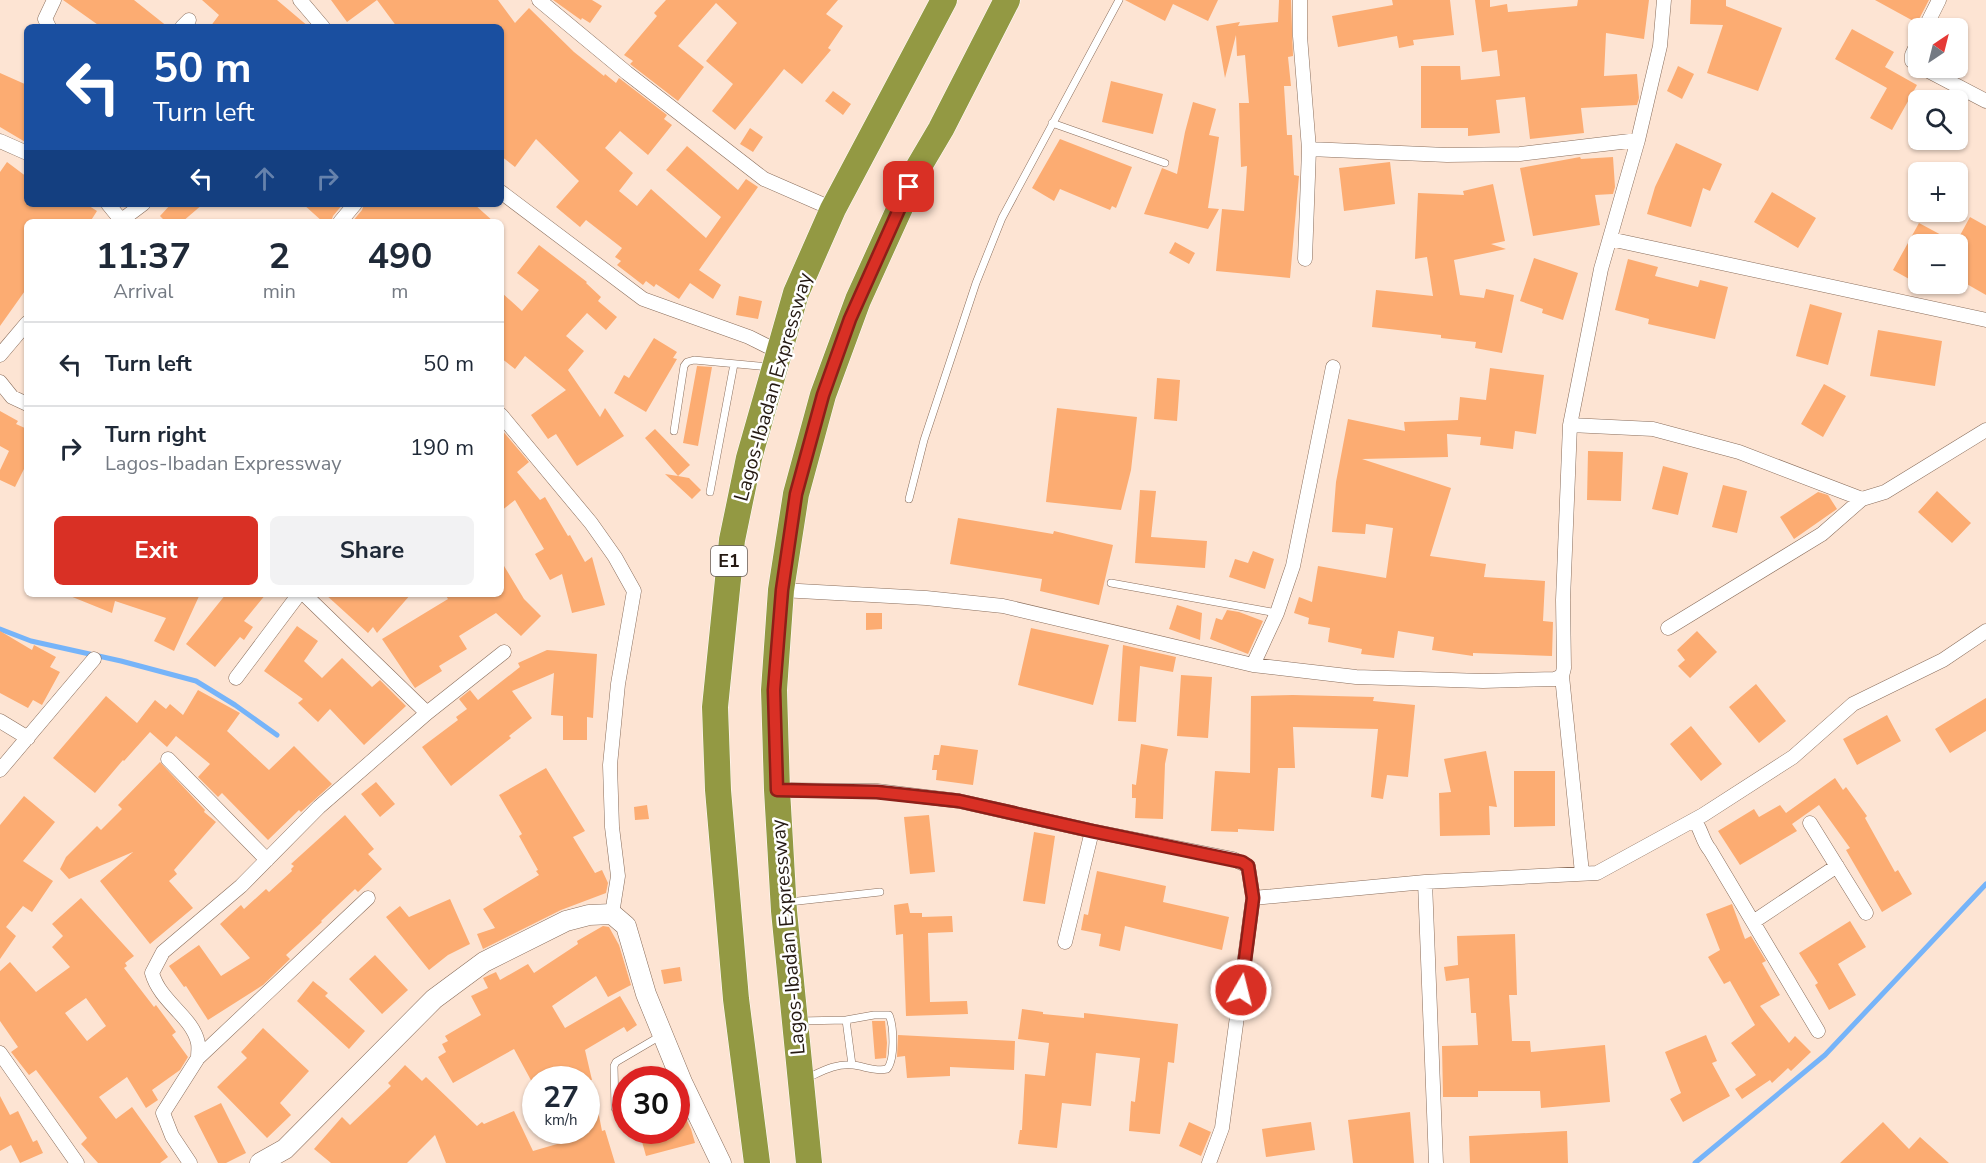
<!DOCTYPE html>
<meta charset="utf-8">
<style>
:root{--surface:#fff;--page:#f2f2f3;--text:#1f2937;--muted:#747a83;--line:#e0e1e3;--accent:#d93025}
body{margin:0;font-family:"Nunito Sans",sans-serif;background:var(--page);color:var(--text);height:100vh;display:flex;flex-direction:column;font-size:22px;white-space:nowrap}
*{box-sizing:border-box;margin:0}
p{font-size:20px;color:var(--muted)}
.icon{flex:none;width:33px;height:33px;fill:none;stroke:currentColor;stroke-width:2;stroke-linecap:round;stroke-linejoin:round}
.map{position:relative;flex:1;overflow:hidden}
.side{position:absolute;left:24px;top:219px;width:480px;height:378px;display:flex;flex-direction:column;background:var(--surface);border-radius:9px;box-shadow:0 2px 4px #0004}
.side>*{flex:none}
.hud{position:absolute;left:24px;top:24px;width:480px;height:183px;border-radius:9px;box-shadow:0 2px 4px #0004;background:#1a4fa0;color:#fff;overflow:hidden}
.needle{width:39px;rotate:35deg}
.tools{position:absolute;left:1908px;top:18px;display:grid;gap:12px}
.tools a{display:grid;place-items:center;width:60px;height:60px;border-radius:9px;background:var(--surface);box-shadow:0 2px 4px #0004;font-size:30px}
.speed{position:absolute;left:522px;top:1066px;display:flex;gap:12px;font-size:30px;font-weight:700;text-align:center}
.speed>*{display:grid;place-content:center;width:78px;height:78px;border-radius:50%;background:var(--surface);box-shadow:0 2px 4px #0004;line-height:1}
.speed small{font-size:15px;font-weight:400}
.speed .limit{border:9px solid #d22;background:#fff;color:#111}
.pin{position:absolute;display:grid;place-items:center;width:51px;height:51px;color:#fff;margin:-26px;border-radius:12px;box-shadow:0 3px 9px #0006}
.me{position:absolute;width:66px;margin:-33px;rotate:8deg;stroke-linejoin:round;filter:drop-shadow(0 0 4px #0008)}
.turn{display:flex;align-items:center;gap:21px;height:126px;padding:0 30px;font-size:27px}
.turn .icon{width:78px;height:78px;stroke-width:2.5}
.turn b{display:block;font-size:42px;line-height:51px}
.lanes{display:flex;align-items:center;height:57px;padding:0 30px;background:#0003;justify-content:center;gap:30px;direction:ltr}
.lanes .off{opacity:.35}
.eta{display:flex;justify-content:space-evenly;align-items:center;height:102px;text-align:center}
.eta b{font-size:36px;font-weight:700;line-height:42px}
.cta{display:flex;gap:12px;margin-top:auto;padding:12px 30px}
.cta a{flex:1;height:69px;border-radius:9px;background:var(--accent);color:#fff;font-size:24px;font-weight:700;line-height:69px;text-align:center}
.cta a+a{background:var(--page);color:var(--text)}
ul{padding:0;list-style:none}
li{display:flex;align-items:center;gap:18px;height:84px;padding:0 30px;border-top:2px solid var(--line)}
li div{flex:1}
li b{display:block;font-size:22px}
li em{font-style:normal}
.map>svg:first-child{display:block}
</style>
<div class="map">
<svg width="1986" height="1163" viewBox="0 0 1986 1163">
<rect width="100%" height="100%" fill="#fde4d3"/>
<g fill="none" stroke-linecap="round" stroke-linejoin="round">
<path stroke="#76b4f9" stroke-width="5" d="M0,629L31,641L121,661L196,681L235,705L277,735
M1695,1163L1825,1055L1986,884"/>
</g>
<path fill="#fcac72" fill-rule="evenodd" d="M63,0H134L168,27H101Z
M202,0H277L309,27H210L219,15Z
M331,0H377L347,22Z
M377,0H498L515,23L529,8L574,52L604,76L605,74L616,83L619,78L667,115L664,119L672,125L648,155L620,131L605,148L633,173L619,191L637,206L651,189L706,238L721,217L666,170L687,146L738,190L746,179L758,187L699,270L721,285L713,299L690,283L679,299L656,284L654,287L646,281L643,285L617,265L621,261L615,257L622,248L586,220L580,227L556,207L579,181L536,139L515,167L501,156V27H397Z
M553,0H592L602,6L590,23L582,18L581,20Z
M666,0H838L826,14L843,26L828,48L831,50L802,84L784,69L735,130L712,111L733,84L706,61L737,23L716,3L678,46L704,67L678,101L630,64L633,61L624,55L657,16L654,13Z
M1125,0H1218L1208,21L1173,4L1165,21Z
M1279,0H1291L1293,56L1288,57L1291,86H1284L1287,135H1292L1294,175L1299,176L1290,278L1216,271L1222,209L1244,211L1247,166L1241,167L1239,103H1249L1245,55L1237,56L1236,35L1225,78L1216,26L1240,22L1238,26L1278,22Z
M1392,0H1450L1454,35L1413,40L1414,45L1399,48L1397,36L1338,47L1332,16L1393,5Z
M1475,0H1490V7L1507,4L1508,12L1577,6L1578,0H1649L1644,39L1606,33L1604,76L1637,74L1639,98L1637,105L1581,108L1584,133L1530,139L1525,97L1496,100L1500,133L1468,136V128H1421V66H1460L1461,80L1500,76L1497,50L1482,52Z
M1691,0H1726V6L1782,28L1758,91L1707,73L1723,25L1690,24Z
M1875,0H1929L1917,23Z
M1852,29L1894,52L1885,67L1917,85L1892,130L1870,118L1887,88L1835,59Z
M1678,66L1694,74L1682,99L1667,91Z
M0,73L27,85V143L0,127Z
M1111,81L1163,94L1153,134L1102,122Z
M833,91L851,104L843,115L825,101Z
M1193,102L1216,109L1209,135L1219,137L1208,208L1219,209L1208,229L1144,214L1162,168L1177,174L1185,132Z
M750,128L763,137L753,152L740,144Z
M1060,139L1132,167L1116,208L1112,206L1110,210L1060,189L1054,201L1032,188Z
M1676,143L1722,164L1710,191L1703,188L1691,227L1647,214L1655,187Z
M1580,157L1581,159L1613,157L1615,187L1613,194L1595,195L1600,225L1533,236L1520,168Z
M7,162L27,177V204H86L97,211L90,222H27V288L0,326V172Z
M1390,162L1395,204L1344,211L1339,168Z
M1493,184L1505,241L1491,244L1506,249L1454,260L1460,295L1484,298L1486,289L1514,295L1502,353L1475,348L1476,342L1441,338V335L1372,327L1376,290L1433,296L1427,257L1415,259L1418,193L1464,195L1463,191Z
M1772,192L1816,218L1798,248L1754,222Z
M171,204H203L182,222H166L160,216Z
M303,204H343L333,216L331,222H323Z
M364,204H474L494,222H352L362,210Z
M1970,217L1986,226V295L1958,279V244H1918V284L1893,270L1919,223L1958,244V239Z
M1175,242L1195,253L1189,264L1169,253Z
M539,245L587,282L586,283L601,297L598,301L617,317L606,330L587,313L566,336L584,351L568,370L600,417L605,408L624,436L577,466L556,434L548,439L531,415L566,390L525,356L515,369L501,358V292L522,311L539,290L517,273Z
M1534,258L1578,273L1563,320L1542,313L1543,309L1520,301Z
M1628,259L1658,267L1655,276L1698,287L1700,280L1728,287L1715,339L1648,324L1649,319L1615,310Z
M739,296L762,301L758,319L736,315Z
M1810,304L1842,313L1828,365L1796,356Z
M1878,330L1942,341L1935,386L1870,376Z
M654,338L677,352L673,358L677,359L646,412L614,393L624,375L629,378Z
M697,366L712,367L698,446L683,443Z
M1490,368L1544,375L1536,434L1515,431L1513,449L1480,445L1481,437L1447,434L1448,457L1362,459L1451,488L1430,556L1486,564L1484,577L1545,581L1543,621L1553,622L1552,656L1473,653V656L1432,650L1434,637L1398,631L1394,658L1361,654L1362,649L1328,642L1330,628L1308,624L1309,618L1294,613L1299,597L1312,602L1318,566L1386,578L1393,528L1366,524L1365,534L1332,532L1336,482L1348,419L1405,431L1404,422L1458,420L1460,397L1486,400Z
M1157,378L1180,380L1177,421L1154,419Z
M1824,384L1846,396L1823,437L1801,424Z
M1057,408L1137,417L1131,470L1121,510L1046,502Z
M0,411L18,421L16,424L27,429V463L15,487L0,480V470L9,451L0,446Z
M501,429L529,462L517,472L540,500L545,497L568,536L570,535L585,562L592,557L605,605L572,613L562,574L550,580L535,554L544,549L515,500L501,511Z
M655,429L690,465L678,476L689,478L701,490L692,499L665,474L678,476L645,438Z
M1588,451L1623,452L1621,501L1587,500Z
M1663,466L1688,473L1678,515L1652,509Z
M1723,485L1747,491L1737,533L1712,527Z
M1140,490L1156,491L1151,537L1207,541L1205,568L1135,563Z
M1937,491L1971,523L1952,543L1918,512Z
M1818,492L1828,495L1837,509L1794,539L1780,517Z
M958,518L1053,534L1054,531L1113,545L1099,605L1040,591L1042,579L950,564Z
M1253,551L1274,559L1265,589L1229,577L1235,559L1248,563Z
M501,561L524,599L541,616L521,636L496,613L459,636L467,649L439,666L442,671L415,688L382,639L448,599L445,594H501Z
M65,594H200L174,651L154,641L166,618L115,601L112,613Z
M226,594H266L244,621L253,627L244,640L240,637L215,667L186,644Z
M325,594H411L377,633L373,627L368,633Z
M1177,605L1202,613L1200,640L1169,629Z
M1227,610L1239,612L1263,621L1248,654L1210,639L1216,618L1222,620Z
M866,613H882V629L866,630Z
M297,626L318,641L304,661L322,678L342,658L372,687L380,680L406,706L364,745L330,709L318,722L298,703L303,699L264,671Z
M1031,628L1109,645L1093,705L1018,685Z
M0,631L32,650L34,645L56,657L50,667L60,672L42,705L33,700L28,708L0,693Z
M1697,631L1717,652L1690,678L1678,666L1685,660L1677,650Z
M1123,645L1176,657L1173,672L1140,666L1136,722L1118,721Z
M547,650L597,654L593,718L587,717V740H563V716L551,715L554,673L512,691L532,718L509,736L511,738L451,786L422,747L458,720L456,717L467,709L459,699L470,690L478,700L520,667L518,663Z
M1181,675L1212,677L1208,738L1177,736Z
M1756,684L1786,721L1759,743L1729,707Z
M198,690L240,713L227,731L269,770L294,746L332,784L301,812L299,810L268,840L222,793L218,797L198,777L210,764L176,736L167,747L150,732L124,761L123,760L95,793L53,758L106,696L137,723L155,700L166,709L170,704L183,715Z
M1293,695L1374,697L1373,701L1415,705L1408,777L1387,775L1383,799L1371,797L1378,729L1293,727L1295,768H1278L1274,831L1238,829V832L1211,831L1215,771L1250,773L1251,696Z
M1986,698V731L1950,753L1935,729Z
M1887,715L1901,741L1857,765L1843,739Z
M1691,726L1722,764L1701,781L1670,744Z
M1141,744L1168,749L1165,764L1163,819L1135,818L1136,798H1132V784L1136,785Z
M941,745L978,750L973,785L936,780L937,770H932L934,755H939Z
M1486,751L1497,807L1489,806L1490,835L1440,836L1439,793L1451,792L1444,759Z
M160,762L205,810L204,812L216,822L174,870L177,874L169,881L193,908L150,944L100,881L133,852L69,879L60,869L66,857L97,826L101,830L122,809L118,805Z
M546,768L585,831L573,837L595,873L602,870L608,883L606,893L561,910L483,949L477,934L495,928L483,909L539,875L536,871L538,870L519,836L522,834L499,795Z
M1514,771H1555V826L1514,827Z
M1835,778L1843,790L1846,787L1867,816L1865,818L1895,872L1898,870L1912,894L1882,912L1846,850L1850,848L1819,805L1792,824L1797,831L1740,865L1718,831L1754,809L1759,817L1780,805L1786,813Z
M376,782L395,804L380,817L361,794Z
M24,796L55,822L23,861L53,881L32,912L23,906L6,927L16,936L0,959V825Z
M647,805L649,819L635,820L634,807Z
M345,815L374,849L368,854L382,869L358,892L355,889L321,921L322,922L286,955L290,959L263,985L208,1020L186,986L184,987L169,966L199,945L221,976L250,958L220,924L241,905L244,909L266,889L269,892L292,871L291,869L294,866L291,864Z
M929,815L935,872L910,874L904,817Z
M1034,832L1055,836L1045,904L1023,901Z
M1097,871L1166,886L1163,902L1229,917L1222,950L1125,926L1120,951L1099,946L1101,934L1081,930L1084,914L1088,915Z
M81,898L134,956L125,963L127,966L124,968L154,1007L156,1005L176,1032L172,1035L188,1057L180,1070L152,1090L158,1100L146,1108L127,1077L99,1097L116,1119L132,1107L168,1157L160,1163H98L81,1144L87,1138L36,1070L29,1075L11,1052L18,1047L0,1021V971L10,962L36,992L70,967L52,947L63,936L52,924ZM86,998L106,1026L87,1041L65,1013Z
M450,899L470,944L448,955L429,970L386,917L400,906L409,917Z
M908,903L910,913H922V917L952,916L953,932L928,933L930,1002L967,1001L968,1014L906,1016L903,934L896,935L894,905Z
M1732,904L1745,939L1751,936L1766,961L1762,963L1780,995L1760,1006L1789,1043L1795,1036L1811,1052L1791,1071L1788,1068L1772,1083L1770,1080L1742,1099L1735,1089L1756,1075L1731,1043L1755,1025L1730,981L1724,984L1708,957L1720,950L1706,914Z
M1850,921L1866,947L1838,964L1856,995L1829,1010L1815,985L1818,983L1799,953Z
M603,926L609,927L619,945L631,985L608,997L596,976L552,1006L565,1028L620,996L637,1025L627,1032L624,1027L585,1050L592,1080H559L557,1070L540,1080H536L533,1084L514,1049L453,1083L438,1057L446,1052L442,1044L448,1041L445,1036L481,1015L471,996L488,988L483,978L496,972L500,980L528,964L534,973L578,944L577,941Z
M1515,934L1517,995H1509L1512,1041H1530L1531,1052L1605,1045L1610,1102L1541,1108L1540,1091H1478V1097H1443L1442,1046L1478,1045L1476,1013H1471L1469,978L1446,981L1444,967L1458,965L1457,936Z
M375,955L408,990L382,1014L349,979Z
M680,967L682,981L664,984L661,970Z
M1220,976L1233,978L1229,1009L1216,1007Z
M313,981L328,993L325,996L365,1031L349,1049L297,1001Z
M1022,1009L1043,1012V1014L1084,1018V1013L1178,1024L1174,1063L1168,1062L1160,1134L1129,1131L1131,1101L1135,1102L1140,1058L1096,1053L1091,1106L1062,1103L1057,1148L1018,1144L1020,1130H1022L1025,1074L1045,1076L1049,1043L1018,1039Z
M872,1021H885L887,1043L886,1058L875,1059Z
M263,1028L309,1071L280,1103L291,1115L267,1138L217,1087L247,1058L241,1052Z
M898,1035L1015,1041L1014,1070L950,1067V1076L907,1078L905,1056L897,1057Z
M1706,1035L1717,1061L1712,1063L1730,1096L1683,1122L1670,1099L1681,1093L1665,1052Z
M405,1065L422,1081L426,1077L477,1126L482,1122L484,1124L514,1111L533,1151L571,1140L569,1131H586V1085H593L602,1131L605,1130L615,1163H446L435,1135L407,1163H331L314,1149L342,1117L350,1125L391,1086L388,1083Z
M0,1096L10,1115L18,1111L33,1142L37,1140L43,1153L20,1163L11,1145L0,1151Z
M676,1098L691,1129L695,1143L646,1156L639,1131H676Z
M221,1103L246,1153L226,1163H218L194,1116Z
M1410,1112L1414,1163H1353L1348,1120Z
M1189,1122L1211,1132L1201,1156L1179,1146Z
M1311,1122L1315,1150L1266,1157L1262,1129Z
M1883,1122L1909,1149L1920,1137L1949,1163H1840Z
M1567,1131L1568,1163H1470L1469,1136Z"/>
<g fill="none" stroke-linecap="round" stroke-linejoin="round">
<g stroke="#8a6e5c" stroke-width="8">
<path id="service" d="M1052,123L1165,163
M674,431L684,366L687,362L694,360L769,367
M710,492L734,364
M909,499L924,440L976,283L1002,218L1119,0
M1111,583L1277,613
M789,902L880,892
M846,1020L852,1065
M800,1021L846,1020L874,1015H889C894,1026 895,1060 887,1069C875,1072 864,1066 853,1065C835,1063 821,1072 805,1079
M615,1108L614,1066L616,1062L662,1035"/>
</g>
<g stroke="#8a6e5c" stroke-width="15">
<path id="minor" d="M300,0L323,27
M539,0L627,73L764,179L833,209
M1300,0V36L1309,149L1305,259
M49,27L45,19L54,0
M182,27L189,20
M1925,28L1939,0
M1918,42L1912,55V61L1918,65
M1923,68L1986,101
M0,141L27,153
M1309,149L1447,155L1520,154L1638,140
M501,192L643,299L749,337L779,352
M108,204L121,220
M119,222L143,204
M340,222L355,204
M1610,239L1986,320
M0,355L27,323
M0,382L12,397L27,404
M501,415L591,523L615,557L634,591L618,684L610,765L612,827L618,876L612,914
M1570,425L1653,429L1739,452L1862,499L1885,492L1986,430
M781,590L926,598L1003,606L1253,665L1356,677L1483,681L1555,679L1562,676
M304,594L427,713
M1668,628L1822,534L1862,499
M1253,665L1277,613L1293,566L1333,367
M236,678L299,594
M0,721L28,738
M168,759L267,860
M0,770L94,659
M777,790L877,791L959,801L1092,831L1233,859L1248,866L1253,898L1222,1128L1209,1163
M1694,820C1702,830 1702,841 1710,850L1818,1031
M1810,823L1866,913
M1582,873L1562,676L1564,668L1563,600L1570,425L1601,269L1638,140L1660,46L1664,0
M1425,882L1436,1163
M1253,898L1425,882L1597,873L1703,815L1793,757L1853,704L1943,660L1986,631
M1753,922L1837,866
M1065,942L1092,831
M0,1053L77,1163
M198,1058C198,1053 199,1048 198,1043C193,1017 160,1002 152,973L163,952L241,886L319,807L427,713L504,652
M190,1163L172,1136L163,1113L198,1058L368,898"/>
</g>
<g stroke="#8a6e5c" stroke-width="21">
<path id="secondary" d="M260,1163L285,1149L434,999L484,962L566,921L589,915L612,914L626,926L646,994L682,1082L721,1163"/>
</g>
<g stroke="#fff" stroke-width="27">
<path id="motorway" d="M757,1163L736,999L718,790L715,707L732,540L749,458L796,293L833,209L944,0
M809,1163L784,911L777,790L774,690L781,590L796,494L823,395L858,300L918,168L941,129L1007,0"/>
</g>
<use href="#service" stroke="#fff" stroke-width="7"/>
<use href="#minor" stroke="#fff" stroke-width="14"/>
<use href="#secondary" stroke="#fff" stroke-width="20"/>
<use href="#motorway" stroke="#939943" stroke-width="26"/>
</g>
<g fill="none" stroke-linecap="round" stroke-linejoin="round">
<g stroke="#8d1f18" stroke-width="15">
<path id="route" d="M909,187L850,319L823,395L796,494L782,590L774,690L777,790L877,792L959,801L1092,831L1242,862L1248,866L1253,898L1241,990"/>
</g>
<use href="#route" stroke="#d93025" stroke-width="10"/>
</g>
<g text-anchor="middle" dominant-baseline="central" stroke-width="5" stroke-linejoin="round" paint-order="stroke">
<rect fill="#fff" stroke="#665e59" stroke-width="1.5" x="711" y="546" width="36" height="30" rx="4.5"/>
<g font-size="18" font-weight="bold" fill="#241912">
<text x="729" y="561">E1</text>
</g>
<g font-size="20" fill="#241912" stroke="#fff">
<text transform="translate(773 387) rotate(-74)">Lagos-Ibadan Expressway</text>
<text transform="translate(788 937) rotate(-95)">Lagos-Ibadan Expressway</text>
</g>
</g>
</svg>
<div class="tools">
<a><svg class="needle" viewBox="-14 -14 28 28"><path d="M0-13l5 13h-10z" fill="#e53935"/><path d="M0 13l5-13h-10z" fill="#747a83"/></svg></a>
<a><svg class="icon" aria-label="search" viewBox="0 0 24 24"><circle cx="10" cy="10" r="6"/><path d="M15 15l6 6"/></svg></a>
<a>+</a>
<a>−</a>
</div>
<div class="speed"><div>27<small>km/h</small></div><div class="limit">30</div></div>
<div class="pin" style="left:909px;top:187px;background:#d93025"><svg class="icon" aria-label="arrive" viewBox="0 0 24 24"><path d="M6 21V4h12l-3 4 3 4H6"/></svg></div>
<svg class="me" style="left:1241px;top:990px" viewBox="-20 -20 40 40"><circle r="17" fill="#d93025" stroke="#fff" stroke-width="3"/><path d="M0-11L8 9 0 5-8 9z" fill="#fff"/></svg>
<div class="hud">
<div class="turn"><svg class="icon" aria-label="left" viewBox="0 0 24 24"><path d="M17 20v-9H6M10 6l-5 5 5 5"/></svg><div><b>50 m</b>Turn left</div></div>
<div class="lanes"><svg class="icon" aria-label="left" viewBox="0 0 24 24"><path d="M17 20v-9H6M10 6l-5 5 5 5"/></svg><svg class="icon off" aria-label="ahead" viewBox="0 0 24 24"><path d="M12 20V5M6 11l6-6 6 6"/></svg><svg class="icon off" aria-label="right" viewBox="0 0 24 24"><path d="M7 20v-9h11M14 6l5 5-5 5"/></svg></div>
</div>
<section class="side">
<div class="eta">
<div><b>11:37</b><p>Arrival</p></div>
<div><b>2</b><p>min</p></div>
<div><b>490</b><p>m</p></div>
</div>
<ul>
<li><svg class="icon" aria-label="left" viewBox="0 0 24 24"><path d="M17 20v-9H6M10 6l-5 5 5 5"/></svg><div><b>Turn left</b></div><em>50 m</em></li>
<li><svg class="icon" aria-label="right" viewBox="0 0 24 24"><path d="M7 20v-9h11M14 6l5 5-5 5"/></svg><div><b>Turn right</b><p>Lagos-Ibadan Expressway</p></div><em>190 m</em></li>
</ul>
<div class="cta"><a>Exit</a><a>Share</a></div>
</section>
</div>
